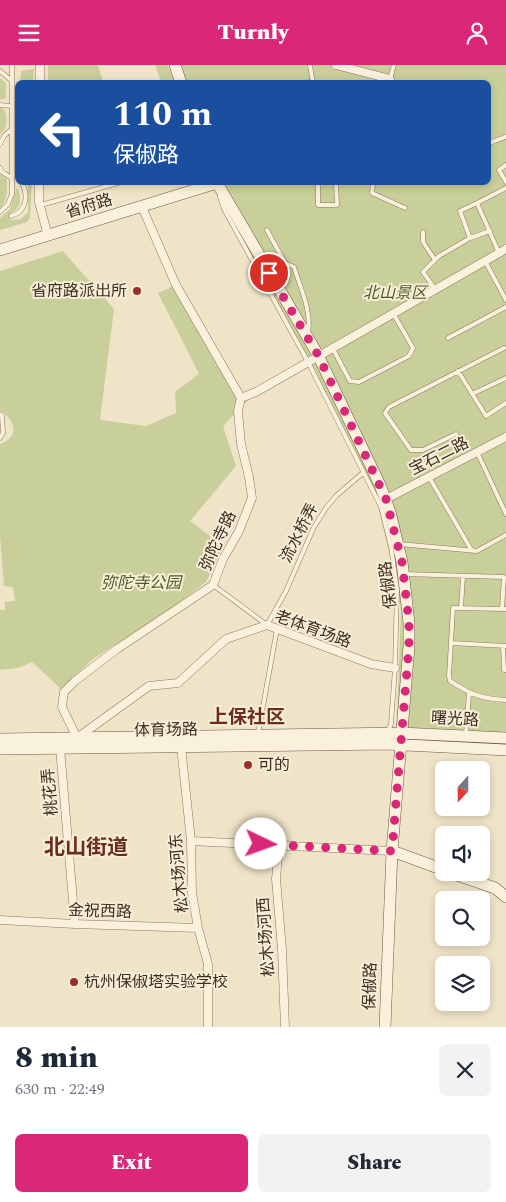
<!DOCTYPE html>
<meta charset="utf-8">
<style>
:root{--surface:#fff;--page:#f2f2f3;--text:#1f2937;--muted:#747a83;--accent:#db2777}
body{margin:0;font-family:Spectral,"Noto Sans SC",serif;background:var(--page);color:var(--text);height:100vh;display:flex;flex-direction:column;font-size:19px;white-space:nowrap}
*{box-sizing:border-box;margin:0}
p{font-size:16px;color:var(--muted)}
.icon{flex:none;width:28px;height:28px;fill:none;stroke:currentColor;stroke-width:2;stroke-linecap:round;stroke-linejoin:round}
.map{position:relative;height:962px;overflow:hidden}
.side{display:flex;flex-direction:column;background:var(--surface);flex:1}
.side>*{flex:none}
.top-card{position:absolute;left:15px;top:15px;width:476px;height:105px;border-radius:8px;box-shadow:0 2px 8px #0003;background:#1a4fa0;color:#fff;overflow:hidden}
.needle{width:32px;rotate:201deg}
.controls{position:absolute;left:435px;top:696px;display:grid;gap:10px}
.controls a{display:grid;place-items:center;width:55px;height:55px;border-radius:8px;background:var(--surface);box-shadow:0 2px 8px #0003;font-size:25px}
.pin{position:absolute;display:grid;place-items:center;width:42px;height:42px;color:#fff;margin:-21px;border:2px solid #fff;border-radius:50%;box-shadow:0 1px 5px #0007}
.me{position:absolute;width:55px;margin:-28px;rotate:93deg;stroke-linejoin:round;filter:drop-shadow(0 0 4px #0008)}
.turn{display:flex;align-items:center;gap:18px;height:105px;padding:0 15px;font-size:22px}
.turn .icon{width:65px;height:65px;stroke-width:2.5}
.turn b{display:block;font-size:35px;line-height:42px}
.round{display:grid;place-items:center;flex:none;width:52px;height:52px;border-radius:8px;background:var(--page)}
.headline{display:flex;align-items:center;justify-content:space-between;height:85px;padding:0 15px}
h1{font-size:30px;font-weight:800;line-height:38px}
.cta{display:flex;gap:10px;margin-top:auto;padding:10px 15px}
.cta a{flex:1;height:58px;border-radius:8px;background:var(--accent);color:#fff;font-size:20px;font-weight:800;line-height:58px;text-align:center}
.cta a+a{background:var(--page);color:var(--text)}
header{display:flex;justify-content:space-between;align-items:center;height:65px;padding:0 15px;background:var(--accent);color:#fff;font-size:22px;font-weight:800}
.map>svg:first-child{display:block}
</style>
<header><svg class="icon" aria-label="menu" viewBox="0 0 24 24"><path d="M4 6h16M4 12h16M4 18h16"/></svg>Turnly<svg class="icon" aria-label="person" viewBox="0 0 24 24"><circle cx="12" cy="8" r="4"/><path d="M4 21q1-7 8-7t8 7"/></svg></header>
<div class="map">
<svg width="506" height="962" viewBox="0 0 506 962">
<rect width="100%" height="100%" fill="#f0e4c8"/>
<path fill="#c9cf9b" d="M48,0H98L103,17H48Z
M155,0H168L174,17H161Z
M170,0H506V682L396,673L401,546L396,518L376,432L215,118H489V18L176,17Z
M34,4L33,17H20L21,6Z
M0,13L6,18V33L0,35Z
M0,43L4,44C8,52 8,63 0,69Z
M0,109L7,114C7,125 8,135 0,143Z
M28,118H32L30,153L27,157L0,165V153L10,144L16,124H18C22,134 21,144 10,148V155L21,154L28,147Z
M63,186L114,244L100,355L146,361L176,348L175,327L199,309L158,228L176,220L241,333L256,327L223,361L236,401L190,456L223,481L206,517L169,545L93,594L61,624L32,597L18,603L0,605V545H5V537L15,536L13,522L4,521L0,471V379C21,371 15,356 0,345V206Z"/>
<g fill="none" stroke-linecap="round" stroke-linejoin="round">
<g stroke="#8d765c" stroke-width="5">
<path id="lane" d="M310,0L313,18
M0,6L12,16
M390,14L394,0
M297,18L313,17
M0,40L12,41
M489,78L506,72
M0,79L4,71L12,64
M506,100L499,105L506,117
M0,103L2,107L12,113
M318,118V140H337L336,118
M373,118L372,128L405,143
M220,132L224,144L308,297L381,442L391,482L397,525L395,603L391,659L388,666
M477,138L460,146L470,173L490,166
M41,140L118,118
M0,147L8,139L12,129V0
M11,151C26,147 29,131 22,118
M267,165L285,198L294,202C300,222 312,247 308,267
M423,167V177L435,195
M499,188L477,138L506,123
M485,196L506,235
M435,224L423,207L439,191L470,173
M448,273L506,242
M332,282L350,316L359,317L409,291L413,283L393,248
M458,306L486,351L506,338
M472,329L506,313
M0,349L2,351L3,368L0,373
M456,369L423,385H411L385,348L389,342L504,283
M477,387L506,449
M429,412L472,486
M399,479L477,486L506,470
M404,509L504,512L502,544
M213,520L267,560L286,526L314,462L326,443L337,430L364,407
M461,543L463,511
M506,544L453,543L449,611L450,616C470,629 482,634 506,635
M451,578L506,581
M503,581L504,605H506
M258,669L277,564
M466,669L469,628"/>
</g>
<g stroke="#8d765c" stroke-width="9">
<path id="street" d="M336,0L390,14V18
M40,18V0
M39,118V137L48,171
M142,142L176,220L241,333L256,327L506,184
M241,333L238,346L241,379L249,412L252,433L239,466L223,494L213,520L117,584L75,616L64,627L62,642L77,673L149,621L178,618L226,574L267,560L371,599L395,603
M386,434L506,372
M181,681L191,776L192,828L198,863L208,899V962
M60,683L75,859
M191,776L392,786
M279,780L276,814L282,884L285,962
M0,855L75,859L198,863"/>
</g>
<g stroke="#6f573f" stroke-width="12">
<path id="secondary" d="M175,0L181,18
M217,118L318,290L380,420L390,447L402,497L409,558V581L392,786L385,962
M0,185L217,118
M0,674L401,668L506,673
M0,684L386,679L506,685
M392,786L444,805
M451,808L495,823L506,832"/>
</g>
<use href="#lane" stroke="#faf1dc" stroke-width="4"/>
<use href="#street" stroke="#faf1dc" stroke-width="8"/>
<use href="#secondary" stroke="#faf1dc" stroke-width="11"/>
</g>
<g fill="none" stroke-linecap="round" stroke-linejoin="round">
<path stroke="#db2777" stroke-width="9" stroke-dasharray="0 16.2" d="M261,779L392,786L409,581V558L402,497L386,434L318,290L269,208"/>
</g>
<g fill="#9e2a2b" stroke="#f7eed8" stroke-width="2">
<circle cx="137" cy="226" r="5"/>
<circle cx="248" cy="700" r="5"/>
<circle cx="74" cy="917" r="5"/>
</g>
<g text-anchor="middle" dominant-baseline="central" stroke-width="4" stroke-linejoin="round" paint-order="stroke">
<g font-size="16" fill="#3d2e20" stroke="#f7eed8">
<text transform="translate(89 141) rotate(-17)">省府路</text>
<text transform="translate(439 391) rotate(-27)">宝石二路</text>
<text transform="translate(299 468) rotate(-63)">流水桥弄</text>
<text transform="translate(218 476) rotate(-65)">弥陀寺路</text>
<text transform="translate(388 520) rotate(-97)">保俶路</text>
<text transform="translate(313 564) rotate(20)">老体育场路</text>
<text transform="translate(455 654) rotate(3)">曙光路</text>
<text transform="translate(166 665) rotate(-1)">体育场路</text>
<text transform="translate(50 727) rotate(-95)">桃花弄</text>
<text transform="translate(179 808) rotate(-95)">松木场河东</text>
<text transform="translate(100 846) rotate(2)">金祝西路</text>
<text transform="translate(266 872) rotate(-94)">松木场河西</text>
<text transform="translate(370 921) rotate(-88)">保俶路</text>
</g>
<g font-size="16" fill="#3d2e20" stroke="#f7eed8" text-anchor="start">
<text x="127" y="226" text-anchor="end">省府路派出所</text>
<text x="258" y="700">可的</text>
<text x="84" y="917">杭州保俶塔实验学校</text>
</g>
<g font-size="16" font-style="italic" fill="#4d5a26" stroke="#f7eed8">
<text x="395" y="228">北山景区</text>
<text x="141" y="518">弥陀寺公园</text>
</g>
<g font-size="19" font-weight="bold" fill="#6b2e1e" stroke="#f7eed8">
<text x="247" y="652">上保社区</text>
</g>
<g font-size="21" font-weight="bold" fill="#6b2e1e" stroke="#f7eed8">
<text x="86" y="783">北山街道</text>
</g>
</g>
</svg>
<div class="controls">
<a><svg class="needle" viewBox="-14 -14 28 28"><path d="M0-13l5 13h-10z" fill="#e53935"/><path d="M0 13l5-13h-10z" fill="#747a83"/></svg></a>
<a><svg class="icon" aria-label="sound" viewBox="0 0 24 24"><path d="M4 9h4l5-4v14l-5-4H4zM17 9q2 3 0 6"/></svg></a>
<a><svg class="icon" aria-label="search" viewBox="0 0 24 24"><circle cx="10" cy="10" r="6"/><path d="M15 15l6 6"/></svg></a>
<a><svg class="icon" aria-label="layers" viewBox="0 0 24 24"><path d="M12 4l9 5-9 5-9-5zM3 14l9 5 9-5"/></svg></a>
</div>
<div class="pin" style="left:269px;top:208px;background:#d93025"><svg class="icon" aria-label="arrive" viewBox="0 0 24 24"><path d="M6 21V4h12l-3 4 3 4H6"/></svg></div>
<svg class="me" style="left:261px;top:779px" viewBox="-20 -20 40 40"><circle r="19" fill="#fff"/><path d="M0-13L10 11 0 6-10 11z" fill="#db2777"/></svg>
<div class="top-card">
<div class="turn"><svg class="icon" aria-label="left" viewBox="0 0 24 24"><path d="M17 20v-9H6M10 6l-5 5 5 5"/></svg><div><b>110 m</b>保俶路</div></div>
</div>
</div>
<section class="side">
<div class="headline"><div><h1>8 min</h1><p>630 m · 22:49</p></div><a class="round"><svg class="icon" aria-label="close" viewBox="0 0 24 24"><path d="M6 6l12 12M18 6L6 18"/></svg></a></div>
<div class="cta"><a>Exit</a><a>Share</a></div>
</section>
